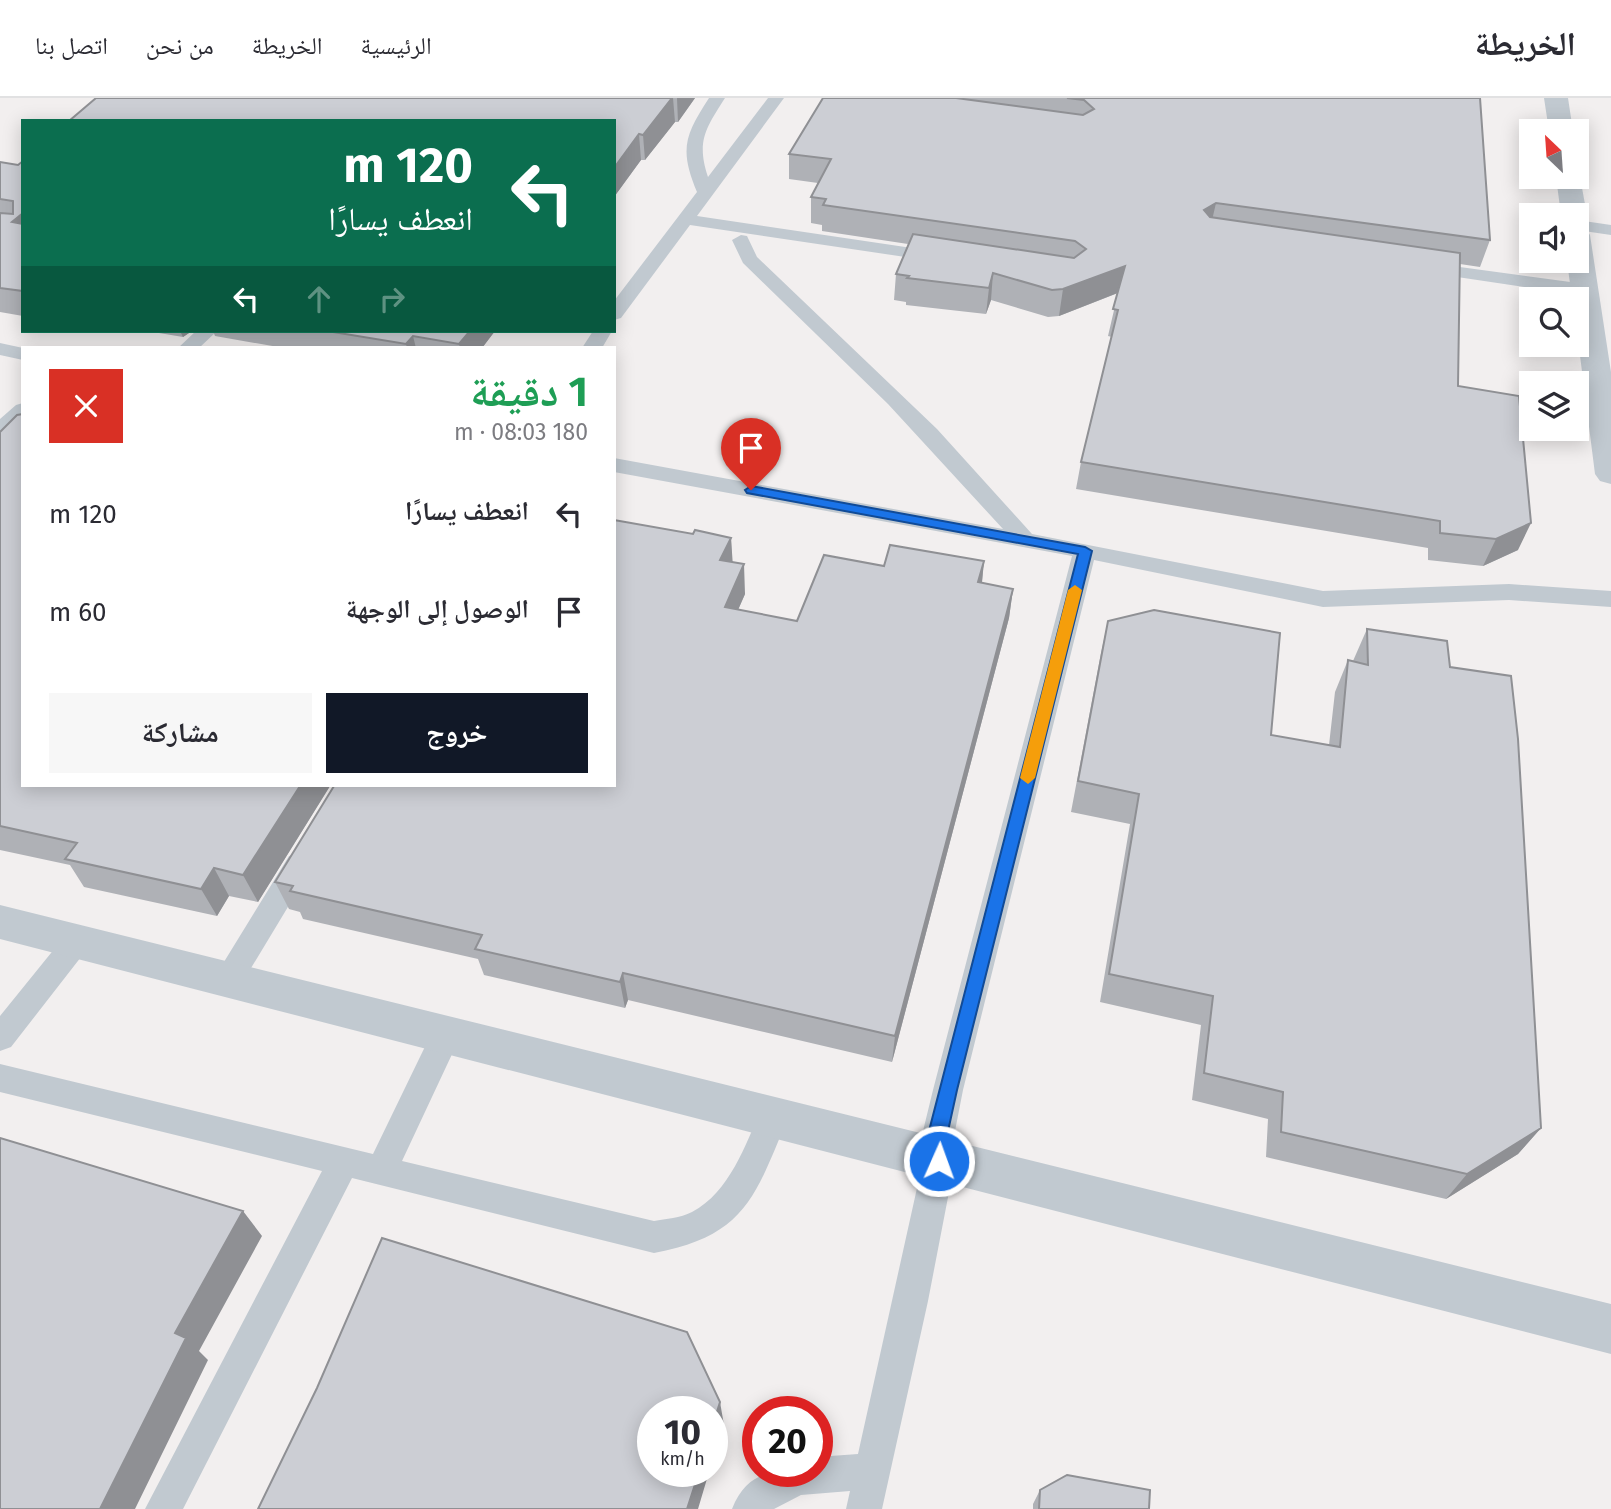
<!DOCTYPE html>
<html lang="ar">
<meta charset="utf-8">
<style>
:root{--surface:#fff;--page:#f7f7f7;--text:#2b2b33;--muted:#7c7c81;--line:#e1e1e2;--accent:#111827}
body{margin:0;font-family:"Fira Sans","Noto Naskh Arabic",sans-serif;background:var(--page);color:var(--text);direction:rtl;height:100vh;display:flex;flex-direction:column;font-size:26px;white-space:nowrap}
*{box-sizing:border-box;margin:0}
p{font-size:23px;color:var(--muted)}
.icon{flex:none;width:38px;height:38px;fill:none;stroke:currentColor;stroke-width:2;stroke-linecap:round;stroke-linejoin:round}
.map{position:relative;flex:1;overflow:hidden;direction:ltr}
.sheet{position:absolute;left:21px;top:248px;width:595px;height:441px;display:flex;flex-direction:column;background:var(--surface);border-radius:0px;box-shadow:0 4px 18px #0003;direction:rtl}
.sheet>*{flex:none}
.top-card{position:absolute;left:21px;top:21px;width:595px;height:214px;border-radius:0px;box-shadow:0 4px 18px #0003;direction:rtl;background:#0b6e4f;color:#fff;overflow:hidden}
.needle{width:46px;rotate:335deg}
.buttons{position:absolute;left:1519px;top:21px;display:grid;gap:14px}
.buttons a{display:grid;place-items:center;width:70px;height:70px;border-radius:0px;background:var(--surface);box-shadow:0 4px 18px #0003;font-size:35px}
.speed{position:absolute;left:637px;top:1298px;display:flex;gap:14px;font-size:35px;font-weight:700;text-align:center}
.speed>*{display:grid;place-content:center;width:91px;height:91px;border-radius:50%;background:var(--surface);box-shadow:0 4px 18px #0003;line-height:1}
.speed small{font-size:18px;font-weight:400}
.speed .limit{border:10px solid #d22;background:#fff;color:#111}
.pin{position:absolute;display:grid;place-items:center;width:60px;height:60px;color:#fff;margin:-72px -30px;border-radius:50% 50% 50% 0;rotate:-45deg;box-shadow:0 0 7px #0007}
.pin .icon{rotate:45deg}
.me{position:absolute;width:77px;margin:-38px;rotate:2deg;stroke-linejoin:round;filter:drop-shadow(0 0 5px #0008)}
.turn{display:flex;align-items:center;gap:24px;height:147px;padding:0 28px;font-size:32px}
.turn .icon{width:91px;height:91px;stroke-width:2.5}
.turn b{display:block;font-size:49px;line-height:60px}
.lanes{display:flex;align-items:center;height:66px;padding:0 28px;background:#0003;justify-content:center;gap:35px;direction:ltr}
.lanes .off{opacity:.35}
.round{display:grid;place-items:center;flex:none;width:74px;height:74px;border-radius:0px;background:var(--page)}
.headline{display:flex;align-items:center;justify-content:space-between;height:119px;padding:0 28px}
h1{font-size:42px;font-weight:700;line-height:52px;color:#1e9e55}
.primary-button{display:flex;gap:14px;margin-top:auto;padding:14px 28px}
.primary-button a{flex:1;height:80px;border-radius:0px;background:var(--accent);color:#fff;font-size:28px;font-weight:700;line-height:80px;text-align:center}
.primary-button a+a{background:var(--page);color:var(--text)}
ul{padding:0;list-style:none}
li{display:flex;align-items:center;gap:21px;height:98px;padding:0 28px}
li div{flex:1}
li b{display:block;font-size:26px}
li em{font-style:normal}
header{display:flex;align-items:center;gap:42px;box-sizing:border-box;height:98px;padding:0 35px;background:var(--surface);border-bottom:2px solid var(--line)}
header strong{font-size:33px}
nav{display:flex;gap:38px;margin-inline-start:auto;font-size:24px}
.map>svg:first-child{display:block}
</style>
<header>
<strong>الخريطة</strong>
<nav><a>الرئيسية</a><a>الخريطة</a><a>من نحن</a><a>اتصل بنا</a></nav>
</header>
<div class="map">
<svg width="1611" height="1411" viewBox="0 0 1611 1411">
<rect width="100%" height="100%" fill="#f2efef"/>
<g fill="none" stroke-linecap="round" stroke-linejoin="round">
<path fill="#c1c9d0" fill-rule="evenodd" d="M709,0H725C706,30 696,43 708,79L768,0H784L697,118L939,154L948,159L939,164L690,127L621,220L614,222V203L697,94C679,51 685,37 709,0Z
M1577,122L1611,127V137L1577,132Z
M741,137L747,138L757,159L937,331L1032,436L1323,493L1509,486L1611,493V509L1509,502L1323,509L1094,462L963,992L955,1033V1063L928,1203L882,1411H846L850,1393L801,1397L774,1411H732C749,1368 778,1374 817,1374V1359L858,1356L923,1063V1033L933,992L1072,458L614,374V360L1003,431L888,306L743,165L732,142Z
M1423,164L1585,186L1594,192L1585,198L1417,173L1414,169Z
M196,233H217L199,250H178Z
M593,233H612L602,250H582Z
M0,245L23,250V262L0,257Z
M23,305V322L7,336L0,338V321L16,307Z
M299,755L309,758L313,766L309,774L239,890L229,893L219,890L215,881L219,872L289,758Z
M78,830L88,834L92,842L88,850L11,949L0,953V918L68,834Z
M446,924L457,928L461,937L402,1063L654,1123C666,1121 680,1120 692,1114C730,1094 745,1047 762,1010L773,1006L784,1010L788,1020C755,1098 746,1138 654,1155L352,1080L183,1411H145L322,1073L0,994V966L373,1056L435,928Z"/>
<path fill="#c1c9d0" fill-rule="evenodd" d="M1544,0H1568L1573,33H1549Z
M1577,74L1580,79L1587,117L1583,122L1577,124V117H1561L1556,79H1577Z
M1577,129L1586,131L1590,137L1611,274V386L1600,383L1595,376L1577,234V201H1572L1567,163H1577Z
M0,807L1611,1206V1256L0,841Z"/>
</g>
<path fill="#afb1b6" d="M96,0H695L678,24H675L645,62H641L614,99V23Z
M823,0H1480L1490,142L1480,169L1460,166L1458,288L1518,452L1483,468L1428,462V450L1076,391L1081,364L1112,239L1108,238L1118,195L1059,218L1048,219L991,202L986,216L906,207V204L894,202L896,176L908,146L822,133V127L811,125V99L818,85L789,81V56Z
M23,63V218L0,214V64L18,67Z
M147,233H192L183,239Z
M213,233H495L482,250H284L215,238Z
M0,334L23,688H330L258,804L229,798L217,818L84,789L70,767L0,752Z
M693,436L731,440L732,464L745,496L738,512L797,523L884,468L984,463L982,485L1013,491L1009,520L892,964L628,902L625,910L484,877L478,861L303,821L300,814L289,811L275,784Z
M1108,523L1271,637L1329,647L1335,594L1348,562L1353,563L1367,531L1450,569L1541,1030L1518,1056L1446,1101L1266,1059L1268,1021L1192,1002L1201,927L1100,904L1130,726L1071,714L1101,555Z
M1040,1392L1149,1411H1033V1406Z"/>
<path fill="#8f9094" d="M672,0H673L675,24L645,62L643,37Z
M677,0H695L678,24Z
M639,36L641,62L614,99V70Z
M1216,105L1210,131L1204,112Z
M23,115V148L12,124Z
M1125,168L1120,194L1059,218L1063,191Z
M993,175L991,202L986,216L989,190Z
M180,233H192L183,239Z
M470,233H495L482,250H460L459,246Z
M413,238L416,250H407L406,246Z
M1531,425L1518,452L1483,468L1496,441Z
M731,440L733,469L720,462Z
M984,463L981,493L978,484Z
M744,466L745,496L726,539L725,509Z
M1013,491L1009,520L892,964L895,938Z
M300,688H330L258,804L243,777Z
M214,770L229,798L217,818L201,791Z
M623,875L628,902L625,910L620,884Z
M1541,1030L1518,1056L1446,1101L1467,1076Z
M243,1113L262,1138L199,1253L208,1262L135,1411H100L175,1235Z
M720,1304L724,1327L712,1365V1330Z
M699,1374H709L698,1411H687Z"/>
<path fill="#ccced4" stroke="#8f9094" stroke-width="2" d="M96,0H672L643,37L639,36L614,70V23H69Z
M823,0H956L1083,17L1094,11L1084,2L1067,0H1480L1490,142L1216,105L1204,112L1210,119L1460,155L1458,288L1519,298L1531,425L1496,441L1440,435V423L1081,364L1118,212L1113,211L1125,168L1063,191L1052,192L993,175L989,190L907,180L909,178L896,176L913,136L1074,160L1086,151L1075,143L823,107L826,101L811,99L831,61L789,56Z
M23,63V115L12,124L23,126V193L0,190V115L13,116V103L0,101V64L18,67Z
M327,233H470L459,246L413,238L406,246Z
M23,316V688H300L243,777L214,770L201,791L65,761L77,745L0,728V334L17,317Z
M614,422L693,436L695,432L731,440L720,462L744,466L725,509L797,523L824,457L884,468L890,447L984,463L978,484L1013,491L895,938L623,875L620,884L475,851L482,837L290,793L293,788L275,784L334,688H614Z
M1154,512L1280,535L1271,637L1340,649L1348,562L1368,567L1367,531L1447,543L1450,569L1511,578L1518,641L1541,1030L1467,1076L1281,1034L1283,994L1204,975L1213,898L1109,876L1139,696L1078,683L1108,523Z
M0,1040L243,1113L175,1235L186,1240L100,1411H0Z
M382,1140L687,1234L720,1304L712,1330V1314H653V1374H699L687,1411H258L317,1290Z
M1067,1377L1150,1392L1149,1411H1039L1040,1392Z"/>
<path fill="#1a73e8" stroke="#114b97" stroke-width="2" d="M751,388L1085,449L1092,453L957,992L948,1033V1063L945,1069L939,1072L932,1069L929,1063V1033L1078,456L747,395L745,392Z"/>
<path fill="#f59e0b" d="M1075,487L1082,492L1035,680L1028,686L1020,680L1068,492Z"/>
</svg>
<div class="buttons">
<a><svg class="needle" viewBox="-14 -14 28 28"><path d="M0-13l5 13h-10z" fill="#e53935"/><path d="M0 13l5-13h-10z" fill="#7c7c81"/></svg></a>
<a><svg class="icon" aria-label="sound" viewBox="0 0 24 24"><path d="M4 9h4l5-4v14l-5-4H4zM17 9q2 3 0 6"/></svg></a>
<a><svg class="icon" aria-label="search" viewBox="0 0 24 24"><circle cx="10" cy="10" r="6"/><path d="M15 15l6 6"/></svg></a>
<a><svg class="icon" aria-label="layers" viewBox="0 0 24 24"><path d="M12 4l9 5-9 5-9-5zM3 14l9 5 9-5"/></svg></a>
</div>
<div class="speed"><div>10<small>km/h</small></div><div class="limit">20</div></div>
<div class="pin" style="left:751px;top:392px;background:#d93025"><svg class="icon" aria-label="arrive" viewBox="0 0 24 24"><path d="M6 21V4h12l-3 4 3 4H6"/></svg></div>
<svg class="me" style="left:939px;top:1063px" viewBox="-20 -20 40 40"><circle r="17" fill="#1a73e8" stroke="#fff" stroke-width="3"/><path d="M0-11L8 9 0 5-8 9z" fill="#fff"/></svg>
<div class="top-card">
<div class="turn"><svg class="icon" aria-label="left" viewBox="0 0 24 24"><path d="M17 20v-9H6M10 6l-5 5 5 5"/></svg><div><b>120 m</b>انعطف يسارًا</div></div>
<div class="lanes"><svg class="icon" aria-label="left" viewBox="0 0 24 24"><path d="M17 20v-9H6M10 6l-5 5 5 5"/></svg><svg class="icon off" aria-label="ahead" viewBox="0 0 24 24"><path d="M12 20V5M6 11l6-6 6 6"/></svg><svg class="icon off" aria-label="right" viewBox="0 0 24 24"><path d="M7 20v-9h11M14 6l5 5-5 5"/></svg></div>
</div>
<section class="sheet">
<div class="headline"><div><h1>1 دقيقة</h1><p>180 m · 08:03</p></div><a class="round" style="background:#d93025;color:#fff"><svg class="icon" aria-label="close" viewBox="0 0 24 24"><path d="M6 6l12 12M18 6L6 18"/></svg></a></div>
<ul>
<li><svg class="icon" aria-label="left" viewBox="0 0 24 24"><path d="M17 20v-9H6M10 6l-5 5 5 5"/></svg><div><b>انعطف يسارًا</b></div><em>120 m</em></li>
<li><svg class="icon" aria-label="arrive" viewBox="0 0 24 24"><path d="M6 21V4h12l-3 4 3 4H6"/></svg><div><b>الوصول إلى الوجهة</b></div><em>60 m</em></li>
</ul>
<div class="primary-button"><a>خروج</a><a>مشاركة</a></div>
</section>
</div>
